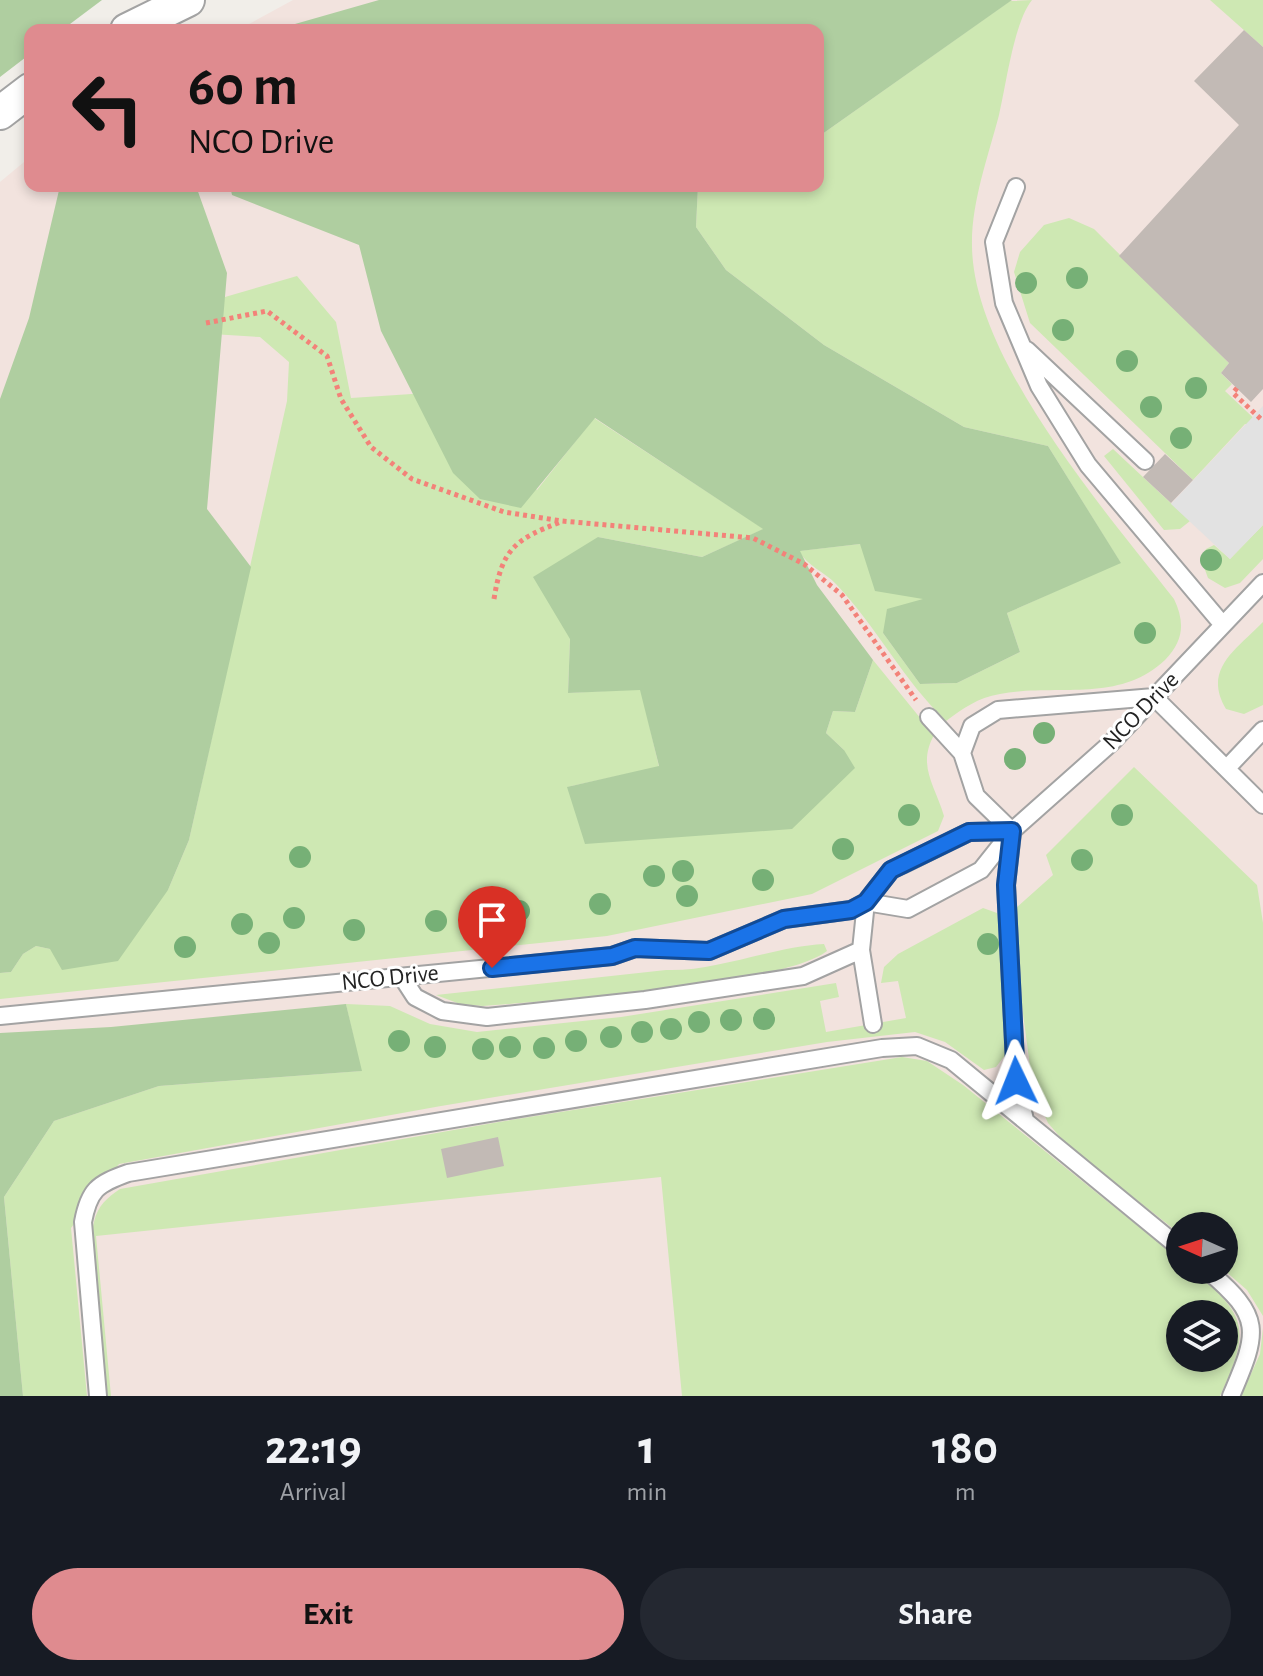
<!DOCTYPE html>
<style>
:root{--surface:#171b24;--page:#242831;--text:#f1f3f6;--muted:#9ea1a6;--accent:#df8b8f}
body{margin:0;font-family:"Alegreya Sans",sans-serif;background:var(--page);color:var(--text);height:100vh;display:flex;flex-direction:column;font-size:30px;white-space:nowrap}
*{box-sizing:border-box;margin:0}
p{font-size:26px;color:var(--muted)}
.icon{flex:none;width:44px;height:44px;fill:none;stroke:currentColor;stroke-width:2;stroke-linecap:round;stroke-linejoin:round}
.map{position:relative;height:1396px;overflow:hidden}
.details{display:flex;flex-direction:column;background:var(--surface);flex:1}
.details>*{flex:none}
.hud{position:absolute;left:24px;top:24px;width:800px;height:168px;border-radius:16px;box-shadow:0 4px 12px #0003;background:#df8b8f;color:#111;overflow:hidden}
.needle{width:52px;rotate:273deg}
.fabs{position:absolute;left:1166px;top:1212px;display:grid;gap:16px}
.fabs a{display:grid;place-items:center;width:72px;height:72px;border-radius:50%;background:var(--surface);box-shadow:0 4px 12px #0003;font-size:40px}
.pin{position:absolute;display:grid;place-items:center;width:68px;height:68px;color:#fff;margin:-82px -34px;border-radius:50% 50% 50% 0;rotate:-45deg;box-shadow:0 0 8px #0007}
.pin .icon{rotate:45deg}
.me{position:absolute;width:88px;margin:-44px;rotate:358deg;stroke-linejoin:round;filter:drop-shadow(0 0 6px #0008)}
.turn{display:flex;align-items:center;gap:28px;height:168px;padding:0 32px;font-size:36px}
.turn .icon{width:104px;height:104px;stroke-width:2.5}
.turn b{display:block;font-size:56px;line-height:68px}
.eta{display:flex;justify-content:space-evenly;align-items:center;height:136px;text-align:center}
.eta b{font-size:48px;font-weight:700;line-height:56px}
.primary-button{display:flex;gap:16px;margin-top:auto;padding:16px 32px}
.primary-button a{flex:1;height:92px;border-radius:48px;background:var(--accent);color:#111;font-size:32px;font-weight:700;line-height:92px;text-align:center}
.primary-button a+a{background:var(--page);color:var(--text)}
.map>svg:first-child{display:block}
</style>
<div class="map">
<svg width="1263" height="1396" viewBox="0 0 1263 1396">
<rect width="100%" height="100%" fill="#f1eee9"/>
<path fill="#f2e3de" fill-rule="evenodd" d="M293,0H1263V1396H0V182L30,157V186H818V30H238ZM1180,1226H1224V1270H1180ZM1180,1314H1224V1358H1180Z"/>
<path fill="#cee8b3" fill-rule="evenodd" d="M1032,0C1014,22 1006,86 999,115C988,157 971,203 972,246C973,359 1106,512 1174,599C1185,622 1184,641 1165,660C1119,704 1056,683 1000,694C977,698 964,708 946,721C904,681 876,626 836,584C825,572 807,566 799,551L860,544L926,599L883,633L920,684L957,683L1020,652L1007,613L1120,562L1048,446L964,427L824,345L726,270L696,227L698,186H818V137L1010,1Z
M1210,0H1263V47Z
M1069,218L1094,229L1229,363L1221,373L1232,384L1225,391L1263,427L1245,424L1193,480L1030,323L1014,272L1020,252L1044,225Z
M297,276L336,322L351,398L442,392L537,490L594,418L764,529L702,557L598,537L570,638L568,693L641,689L659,767L567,787L844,750L826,733L833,711L855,712L873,660L934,735C917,766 935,785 944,816L938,831L812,894L607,936L0,999V973L11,972L23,954L36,946L50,949L168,890L189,840L287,401L289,362L260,337L212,334L225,297Z
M1113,449L1190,521L1180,529L1164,530L1104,456Z
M1263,525V559L1240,583L1225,588L1208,578L1201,559L1206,549L1214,545L1230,559Z
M1263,622V705L1244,714L1226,709C1202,669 1237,649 1263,622Z
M1134,767L1257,885L1263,923V1316L1247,1290L1224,1270V1226H1180V1234L1067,1145L1048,1123L1033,1089L1022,1006L1016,908L1053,875L1046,855Z
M983,908L997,913L1004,948L1006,1054L996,1067L984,1070L945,1042L915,1032L827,1042L441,1106L119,1164L71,1228L87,1396H23L4,1197L54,1121L159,1086L361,1071L346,1004L390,1006L430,1024L477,1032L621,1017L836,983L839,997L820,1001L826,1032L906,1018L898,981L881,983L884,967L898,954Z
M824,944L827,951C784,985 549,1001 483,1006L460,1004L436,995L666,970C715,972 771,947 824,944Z
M902,1057L927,1061L963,1085L1180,1260V1270H1192C1249,1316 1250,1331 1220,1396H682L661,1177L96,1236L111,1396H106C101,1352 84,1261 94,1222C98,1205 107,1198 120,1189L499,1122ZM1180,1314H1224V1358H1180Z
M1263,1328V1396H1241L1260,1354Z"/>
<path fill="#afcea0" d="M0,0H102L62,30H30V54L0,77Z
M379,0H1012L818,137V30H274Z
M60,186H196L227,273L207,509L251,567L189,840L168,890L118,961L62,970L50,949L36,946L23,954L11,972L0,973V399L29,318Z
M230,186H698L696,227L726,270L824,345L964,427L1048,446L1121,563L1007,613L1020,652L957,683L920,684L883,633L887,609L923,599L875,591L860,544L800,551L817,585L873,660L855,712L833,711L826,733L844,750L855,768L792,829L585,844L567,787L659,766L640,690L568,693L570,639L533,577L598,537L702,557L763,529L595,418L521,508L480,499L453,473L381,331L359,245L232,195Z
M346,1004L362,1071L159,1086L54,1121L4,1197L23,1396H0V1033L111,1027Z"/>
<path fill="#e2e2e2" d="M1263,406V525L1230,559L1171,504Z"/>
<path fill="#c2bab5" d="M1244,30L1263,47V389L1251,402L1221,373L1229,363L1119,256L1239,125L1194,81Z
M1165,454L1193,480L1171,503L1143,477Z
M498,1137L504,1166L447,1178L441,1149Z"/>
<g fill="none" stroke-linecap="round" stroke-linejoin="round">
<g stroke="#a3a3a3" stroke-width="20">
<path id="service" d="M1016,187L994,242L1004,303L1039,386L1088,465L1223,625
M1027,350L1145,461
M929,717L962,753
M1227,768L1263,730
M1012,831L976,796L962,753L972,726L998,710L1154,697L1263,805
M1012,833L1006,885L1016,1081L1025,1120
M866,902L908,909L981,870L1012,831L1111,743L1263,583
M866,902L861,950L873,1024
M402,977L415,997L442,1011L487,1017L645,1000L803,976L861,950
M0,1016L612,956L635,948L709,951L784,919L851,910L866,902L891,870L902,865L969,832L1012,831
M1207,1270C1263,1317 1259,1331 1231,1396
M98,1396L83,1222C89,1190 97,1184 128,1173L882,1048L917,1046L951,1060L1180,1248"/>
</g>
<g stroke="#a3a3a3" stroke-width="36">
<path id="minor" d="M127,30L188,0
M0,113L30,90"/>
</g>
<path stroke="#f38279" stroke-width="5" stroke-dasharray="4 4" stroke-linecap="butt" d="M206,323L267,311L327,356L341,399L371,447L412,479L504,512L562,521L753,538L804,564L842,595L916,700
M1237,388L1233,393L1263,421
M494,599C502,549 515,539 561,522"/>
<use href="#service" stroke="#fff" stroke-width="16"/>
<use href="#minor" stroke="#fff" stroke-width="32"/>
</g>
<g fill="#76b076">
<circle cx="1077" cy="278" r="11"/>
<circle cx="1026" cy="283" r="11"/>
<circle cx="1063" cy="330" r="11"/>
<circle cx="1127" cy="361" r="11"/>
<circle cx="1196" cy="388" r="11"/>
<circle cx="1151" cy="407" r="11"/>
<circle cx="1181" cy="438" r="11"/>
<circle cx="1211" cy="560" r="11"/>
<circle cx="1145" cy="633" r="11"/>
<circle cx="1044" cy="733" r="11"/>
<circle cx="1015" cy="759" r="11"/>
<circle cx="909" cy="815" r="11"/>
<circle cx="1122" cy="815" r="11"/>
<circle cx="843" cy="849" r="11"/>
<circle cx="300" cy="857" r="11"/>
<circle cx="1082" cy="860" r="11"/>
<circle cx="683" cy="871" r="11"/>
<circle cx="654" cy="876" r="11"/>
<circle cx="763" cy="880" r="11"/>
<circle cx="687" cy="896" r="11"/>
<circle cx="600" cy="904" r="11"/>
<circle cx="519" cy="911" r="11"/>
<circle cx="294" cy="918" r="11"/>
<circle cx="436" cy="921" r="11"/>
<circle cx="242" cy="924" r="11"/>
<circle cx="354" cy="930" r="11"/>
<circle cx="269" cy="943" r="11"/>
<circle cx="988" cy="944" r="11"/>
<circle cx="185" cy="947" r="11"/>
<circle cx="764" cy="1019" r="11"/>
<circle cx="731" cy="1020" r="11"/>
<circle cx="699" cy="1022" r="11"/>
<circle cx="671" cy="1029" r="11"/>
<circle cx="642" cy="1032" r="11"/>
<circle cx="611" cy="1037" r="11"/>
<circle cx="399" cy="1041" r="11"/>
<circle cx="576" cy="1041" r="11"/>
<circle cx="435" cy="1047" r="11"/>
<circle cx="510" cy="1047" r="11"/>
<circle cx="544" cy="1048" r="11"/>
<circle cx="483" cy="1049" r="11"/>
</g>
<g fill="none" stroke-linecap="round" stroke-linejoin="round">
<g stroke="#114b97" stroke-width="20">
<path id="route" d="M492,968L612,956L635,948L709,951L784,919L851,910L866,902L891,870L969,832L1012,831L1006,885L1016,1081"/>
</g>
<use href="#route" stroke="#1a73e8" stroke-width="14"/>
</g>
<g text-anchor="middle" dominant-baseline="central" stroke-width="6" stroke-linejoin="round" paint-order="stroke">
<g font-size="24" fill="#222" stroke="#fff">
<text transform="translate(1141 711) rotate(-46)">NCO Drive</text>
<text transform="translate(390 978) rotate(-6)">NCO Drive</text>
</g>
</g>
</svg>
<div class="fabs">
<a><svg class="needle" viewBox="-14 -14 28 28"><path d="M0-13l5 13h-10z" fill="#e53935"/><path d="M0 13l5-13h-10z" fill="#9ea1a6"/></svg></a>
<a><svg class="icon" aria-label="layers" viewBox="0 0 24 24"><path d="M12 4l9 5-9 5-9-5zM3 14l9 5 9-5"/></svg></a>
</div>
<div class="pin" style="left:492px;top:968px;background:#d93025"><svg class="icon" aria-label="arrive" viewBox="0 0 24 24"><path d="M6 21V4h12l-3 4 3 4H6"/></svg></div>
<svg class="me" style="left:1016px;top:1081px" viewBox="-20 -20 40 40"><path d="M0-17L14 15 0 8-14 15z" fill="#1a73e8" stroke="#fff" stroke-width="4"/></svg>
<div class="hud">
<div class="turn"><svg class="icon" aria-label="left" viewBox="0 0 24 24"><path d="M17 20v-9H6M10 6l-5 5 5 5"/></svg><div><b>60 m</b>NCO Drive</div></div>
</div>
</div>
<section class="details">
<div class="eta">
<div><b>22:19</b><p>Arrival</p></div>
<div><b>1</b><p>min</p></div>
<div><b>180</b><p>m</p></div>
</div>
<div class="primary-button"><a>Exit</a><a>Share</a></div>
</section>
